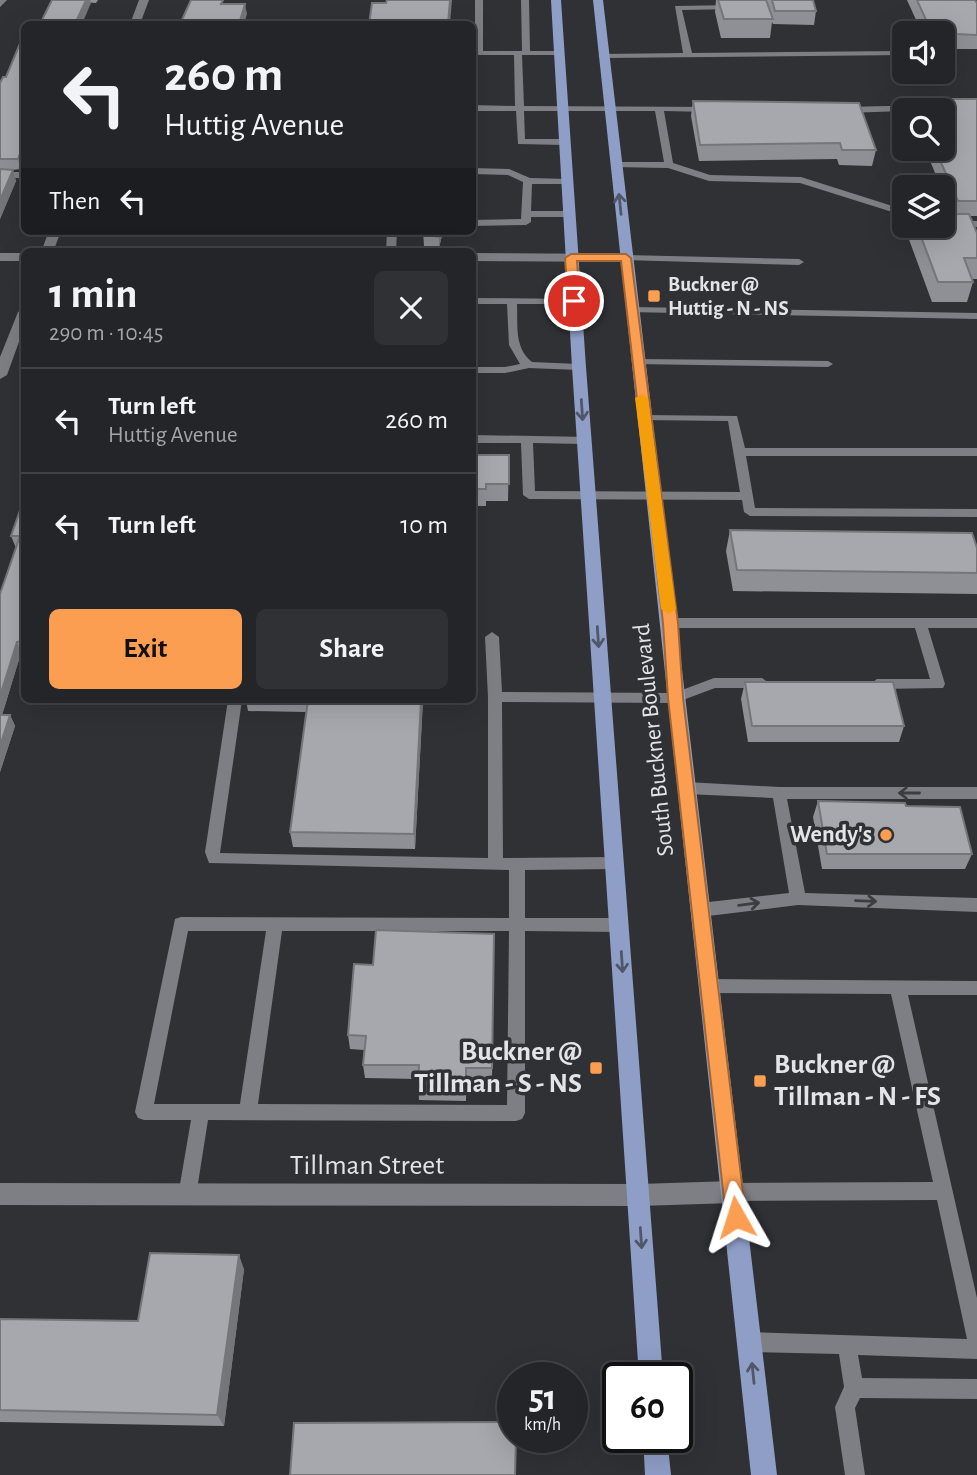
<!DOCTYPE html>
<meta charset="utf-8">
<style>
:root{--surface:#232528;--page:#2f3134;--text:#f1f3f6;--muted:#a3a5a8;--line:#404245;--accent:#fb9e51}
body{margin:0;font-family:"Alegreya Sans",sans-serif;background:var(--page);color:var(--text);height:100vh;display:flex;flex-direction:column;font-size:26px;white-space:nowrap}
*{box-sizing:border-box;margin:0}
p{font-size:23px;color:var(--muted)}
.icon{flex:none;width:38px;height:38px;fill:none;stroke:currentColor;stroke-width:2;stroke-linecap:round;stroke-linejoin:round}
.map{position:relative;flex:1;overflow:hidden}
.details{position:absolute;left:21px;top:248px;width:455px;height:455px;display:flex;flex-direction:column;background:var(--surface);border-radius:10px;box-shadow:0 7px 28px #0002,0 0 0 2px var(--line)}
.details>*{flex:none}
.hud{position:absolute;left:21px;top:21px;width:455px;height:214px;border-radius:10px;box-shadow:0 7px 28px #0002,0 0 0 2px var(--line);background:#232528;color:var(--text);overflow:hidden}
.buttons{position:absolute;left:892px;top:21px;display:grid;gap:14px}
.buttons a{display:grid;place-items:center;width:63px;height:63px;border-radius:10px;background:var(--surface);box-shadow:0 7px 28px #0002,0 0 0 2px var(--line);font-size:35px}
.speed{position:absolute;left:497px;top:1362px;display:flex;gap:14px;font-size:35px;font-weight:700;text-align:center}
.speed>*{display:grid;place-content:center;width:91px;height:91px;border-radius:50%;background:var(--surface);box-shadow:0 7px 28px #0002,0 0 0 2px var(--line);line-height:1}
.speed small{font-size:18px;font-weight:400}
.speed .limit{border:4px solid #111;border-radius:10px;background:#fff;color:#111}
.pin{position:absolute;display:grid;place-items:center;width:60px;height:60px;color:#fff;margin:-30px;border:4px solid #fff;border-radius:50%;box-shadow:0 2px 7px #0007}
.me{position:absolute;width:77px;margin:-38px;rotate:354deg;stroke-linejoin:round;filter:drop-shadow(0 0 5px #0008)}
.turn{display:flex;align-items:center;gap:24px;height:147px;padding:0 28px;font-size:32px}
.turn .icon{width:91px;height:91px;stroke-width:2.5}
.turn b{display:block;font-size:49px;line-height:60px}
.then{display:flex;align-items:center;height:66px;padding:0 28px;background:#0003;gap:14px;font-size:26px}
.round{display:grid;place-items:center;flex:none;width:74px;height:74px;border-radius:10px;background:var(--page)}
.overview{display:flex;align-items:center;justify-content:space-between;height:119px;padding:0 28px}
h1{font-size:42px;font-weight:600;line-height:52px}
.button{display:flex;gap:14px;margin-top:auto;padding:14px 28px}
.button a{flex:1;height:80px;border-radius:10px;background:var(--accent);color:#111;font-size:28px;font-weight:600;line-height:80px;text-align:center}
.button a+a{background:var(--page);color:var(--text)}
ul{padding:0;list-style:none}
li{display:flex;align-items:center;gap:21px;height:105px;padding:0 28px;border-top:2px solid var(--line)}
li div{flex:1}
li b{display:block;font-size:26px}
li em{font-style:normal}
.map>svg:first-child{display:block}
</style>
<div class="map">
<svg width="977" height="1475" viewBox="0 0 977 1475">
<rect width="100%" height="100%" fill="#2f3135"/>
<g fill="none" stroke-linecap="round" stroke-linejoin="round">
<path fill="#7d7f84" fill-rule="evenodd" d="M0,0H7L0,7Z
M475,0H483V51H522L521,0H529L530,51H559L563,53L559,55H522L524,106L713,107L714,109L710,112L664,111L673,163L710,175L801,177L905,210V216L800,183L709,181L668,168L613,167V163L616,162H664L655,111H524L525,139H564L568,142L564,145L518,144L516,111H472V105L515,106L514,55H479L475,53Z
M733,5H736V9L682,10L692,53L902,51H905V55L602,58L598,56L602,54L683,53L675,6Z
M930,105L933,106V110L846,113L842,110L846,107Z
M472,168L509,169L530,178L569,179L571,181L566,184H532L531,211H568L573,214L568,217H531V222L526,225L472,226V220L521,219L523,182L508,175L472,174Z
M0,172H24V178H0Z
M943,220L977,221V227L943,226Z
M387,231H397L396,252H386Z
M626,255L799,259L804,262L799,265L623,260L621,258Z
M472,298L578,299L579,301L574,304H517C518,325 514,348 532,362L579,364L584,367L579,370L529,368L505,373H472V367H505L520,364L509,345L507,304H472Z
M632,307L977,313V319L628,312V308Z
M638,359L828,361L833,364L828,367L634,364L633,362Z
M644,415L737,416L745,448H977V456H746L755,508L977,509V517L750,516L744,512L742,500L529,499L523,495L521,443H472V435L588,437L590,440L584,444L533,443L535,491L740,492L728,421L640,420L638,418Z
M670,618H977V628H928L945,684L943,688L877,689L870,684L877,679H930L915,628H670L663,623Z
M492,632L499,637L502,692L674,693L714,678H762L769,683L762,688H715L675,703L502,702L503,858L615,857L620,859L623,863L620,867L615,869L525,870V918H619L625,920L627,925L625,930L619,932L525,931V1113L522,1119L516,1121L208,1120L196,1196L193,1202L187,1205L181,1202L178,1196L191,1120H144L138,1118L135,1112L175,919L181,917L509,918V870L209,863L205,852L228,700H242L220,853L488,858V697L485,637ZM188,931H266L240,1104H154ZM282,931H509L507,1105L258,1104Z
M686,782L779,787H977V799H787L805,893L977,898V912L798,905L700,917L695,915L692,910L695,905L700,903L789,893L773,798L686,794L681,792L679,788L681,784Z
M709,979L977,981V995H908L977,1298V1359L858,1355L862,1378L977,1379V1399L860,1398L855,1408L865,1475H845L835,1407L844,1387L839,1354L750,1352L743,1349L740,1342L743,1335L750,1332L967,1339L937,1200L733,1201L727,1198L724,1192L727,1186L733,1183L933,1182L891,994L709,993L703,991L701,986L703,981Z"/>
<path fill="#7d7f84" fill-rule="evenodd" d="M139,0H149L140,24H130Z
M49,231H61L53,252H41Z
M0,253H24V261H0Z
M472,253L626,254L632,258L626,262L472,261Z
M24,308V328L7,375L0,379V357L18,312Z
M733,1181L741,1184L744,1192L741,1200L733,1203L639,1206L0,1205V1183L639,1184Z"/>
<path fill="#8e9ec7" fill-rule="evenodd" d="M551,0H561L586,367L663,1377H639L572,367Z
M593,0H603L777,1475H751Z
M643,1437H667L671,1475H645Z"/>
</g>
<path fill="#8f9096" d="M52,0H98L96,3Z
M716,0H813L816,11L814,25L773,24L772,22L770,38H721L715,12Z
M907,0H975L977,3V49H943V33H922Z
M24,34V160L21,169L12,170L16,181L0,219V83L6,77Z
M913,99H977V216H970L977,233V279H972L973,282L967,302H932L907,234L910,226H943L953,214L943,192V187H941L925,149H943V110H910Z
M693,101L876,150L872,166L839,165L837,159L699,161L691,116Z
M423,231H443L439,248L424,246Z
M472,455H509L508,501H486V506H472Z
M24,499V653H21L2,715H10L15,726L0,772V594L16,548L11,536Z
M730,530L977,548V594L733,591L726,551Z
M745,682L904,726L899,742H748L741,699Z
M246,700H423L415,849L293,847L290,832L306,712L248,711Z
M818,801L906,806L972,854L965,869H822L813,817Z
M494,934L492,1082H466V1101L419,1100L418,1079L365,1078L363,1065L364,1050L350,1049L348,1035L373,965Z
M244,1269L224,1426L0,1422V1319L138,1321Z"/>
<path fill="#74767a" d="M86,0H90L91,3L82,24H75Z
M450,0H452L450,24H448Z
M245,4L247,14L244,24H239Z
M24,142V160L21,169L18,159Z
M13,170L16,181L0,219V200Z
M440,231H443L439,248V237Z
M17,642L21,653L0,722V696Z
M421,700H423L415,849L414,834Z
M10,715L15,726L0,772V746Z
M239,1255L244,1269L224,1426L217,1415Z"/>
<path fill="#a6a8ae" stroke="#74767a" stroke-width="2" d="M52,0H86L75,24H40Z
M191,0H223L221,4H245L239,24H180Z
M387,0H450L448,24H369L372,3H386Z
M718,0H766L773,19H724Z
M772,0H813L816,11H775Z
M917,0H975L977,3V35L932,33Z
M24,34V142L18,159H0V83L3,77H6Z
M913,99H977V201H958L935,149H943V110H918Z
M693,101L859,103L876,150H842L840,143L700,145Z
M0,169L13,170L0,200Z
M943,214H969L977,233V258H964L973,282H938L917,226H943Z
M423,231H440L439,237L423,234Z
M472,455H509V484H486V489H472Z
M24,499V641L17,642L0,696V594L20,536H11Z
M730,530L972,533L977,548V573L737,570Z
M745,682H893L904,726H752Z
M308,700H421L414,834L290,832Z
M0,715H10L0,746Z
M818,801L905,803L906,806L960,807L972,854H827Z
M376,930L494,934L492,1068H466V1087L418,1086L419,1065H363L366,1036L348,1035L354,964L373,965Z
M150,1253L239,1255L217,1415L0,1410V1319L138,1321Z
M513,1422V1437H516L515,1475H290L294,1423Z"/>
<defs><path id="oneway-shaft" d="M-6 0H5M1.5-3L5.5 0L1.5 3" fill="none" stroke-width="1.6" stroke-linecap="round" stroke-linejoin="round" transform="scale(1.75)"/></defs>
<g stroke="#505768">
<use href="#oneway-shaft" transform="translate(620 204) rotate(-96)"/>
<use href="#oneway-shaft" transform="translate(582 410) rotate(86)"/>
<use href="#oneway-shaft" transform="translate(598 637) rotate(86)"/>
<use href="#oneway-shaft" transform="translate(622 962) rotate(86)"/>
<use href="#oneway-shaft" transform="translate(641 1238) rotate(86)"/>
<use href="#oneway-shaft" transform="translate(753 1373) rotate(-96)"/>
</g>
<g stroke="#3b3d41">
<use href="#oneway-shaft" transform="translate(909 793) rotate(-180)"/>
<use href="#oneway-shaft" transform="translate(866 901) rotate(2)"/>
<use href="#oneway-shaft" transform="translate(749 904) rotate(-7)"/>
</g>
<path fill="#fb9e51" stroke="#a36735" stroke-width="2" d="M571,254H626L631,258L678,623L683,698L746,1217L743,1224L736,1227L729,1224L726,1217L668,698L663,623L621,261H577L580,301L574,304L568,301L565,258Z"/>
<path fill="#f59e0b" d="M642,394L648,398L676,609L669,614L661,609L635,398Z"/>
<g fill="#fb9e51" stroke="#2f3135" stroke-width="2.5">
<rect x="647" y="289" width="14" height="14" rx="3.5"/>
<circle cx="886" cy="835" r="7"/>
<rect x="589" y="1061" width="14" height="14" rx="3.5"/>
<rect x="753" y="1074" width="14" height="14" rx="3.5"/>
</g>
<g text-anchor="middle" dominant-baseline="central" stroke-width="7" stroke-linejoin="round" paint-order="stroke">
<g font-size="21" font-weight="bold" fill="#e3e4e7" stroke="#2f3135" text-anchor="start">
<text x="668" y="284">Buckner @<tspan x="668" dy="24">Huttig - N - NS</tspan></text>
</g>
<g font-size="24" fill="#e3e4e7" stroke="#2f3135">
<text transform="translate(654 740) rotate(-96)">South Buckner Boulevard</text>
</g>
<g font-size="24" font-weight="bold" fill="#e3e4e7" stroke="#2f3135" text-anchor="end">
<text x="872" y="835">Wendy's</text>
</g>
<g font-size="28" font-weight="bold" fill="#e3e4e7" stroke="#2f3135" text-anchor="end">
<text x="582" y="1052">Buckner @<tspan x="582" dy="32">Tillman - S - NS</tspan></text>
<text x="774" y="1065" text-anchor="start">Buckner @<tspan x="774" dy="32">Tillman - N - FS</tspan></text>
</g>
<g font-size="28" fill="#e3e4e7" stroke="#2f3135">
<text x="367" y="1166">Tillman Street</text>
</g>
</g>
</svg>
<div class="buttons">
<a><svg class="icon" aria-label="sound" viewBox="0 0 24 24"><path d="M4 9h4l5-4v14l-5-4H4zM17 9q2 3 0 6"/></svg></a>
<a><svg class="icon" aria-label="search" viewBox="0 0 24 24"><circle cx="10" cy="10" r="6"/><path d="M15 15l6 6"/></svg></a>
<a><svg class="icon" aria-label="layers" viewBox="0 0 24 24"><path d="M12 4l9 5-9 5-9-5zM3 14l9 5 9-5"/></svg></a>
</div>
<div class="speed"><div>51<small>km/h</small></div><div class="limit">60</div></div>
<div class="pin" style="left:574px;top:301px;background:#d93025"><svg class="icon" aria-label="arrive" viewBox="0 0 24 24"><path d="M6 21V4h12l-3 4 3 4H6"/></svg></div>
<svg class="me" style="left:736px;top:1217px" viewBox="-20 -20 40 40"><path d="M0-17L14 15 0 8-14 15z" fill="#fb9e51" stroke="#fff" stroke-width="4"/></svg>
<div class="hud">
<div class="turn"><svg class="icon" aria-label="left" viewBox="0 0 24 24"><path d="M17 20v-9H6M10 6l-5 5 5 5"/></svg><div><b>260 m</b>Huttig Avenue</div></div>
<div class="then">Then<svg class="icon" aria-label="left" viewBox="0 0 24 24"><path d="M17 20v-9H6M10 6l-5 5 5 5"/></svg></div>
</div>
<section class="details">
<div class="overview"><div><h1>1 min</h1><p>290 m · 10:45</p></div><a class="round"><svg class="icon" aria-label="close" viewBox="0 0 24 24"><path d="M6 6l12 12M18 6L6 18"/></svg></a></div>
<ul>
<li><svg class="icon" aria-label="left" viewBox="0 0 24 24"><path d="M17 20v-9H6M10 6l-5 5 5 5"/></svg><div><b>Turn left</b><p>Huttig Avenue</p></div><em>260 m</em></li>
<li><svg class="icon" aria-label="left" viewBox="0 0 24 24"><path d="M17 20v-9H6M10 6l-5 5 5 5"/></svg><div><b>Turn left</b></div><em>10 m</em></li>
</ul>
<div class="button"><a>Exit</a><a>Share</a></div>
</section>
</div>
